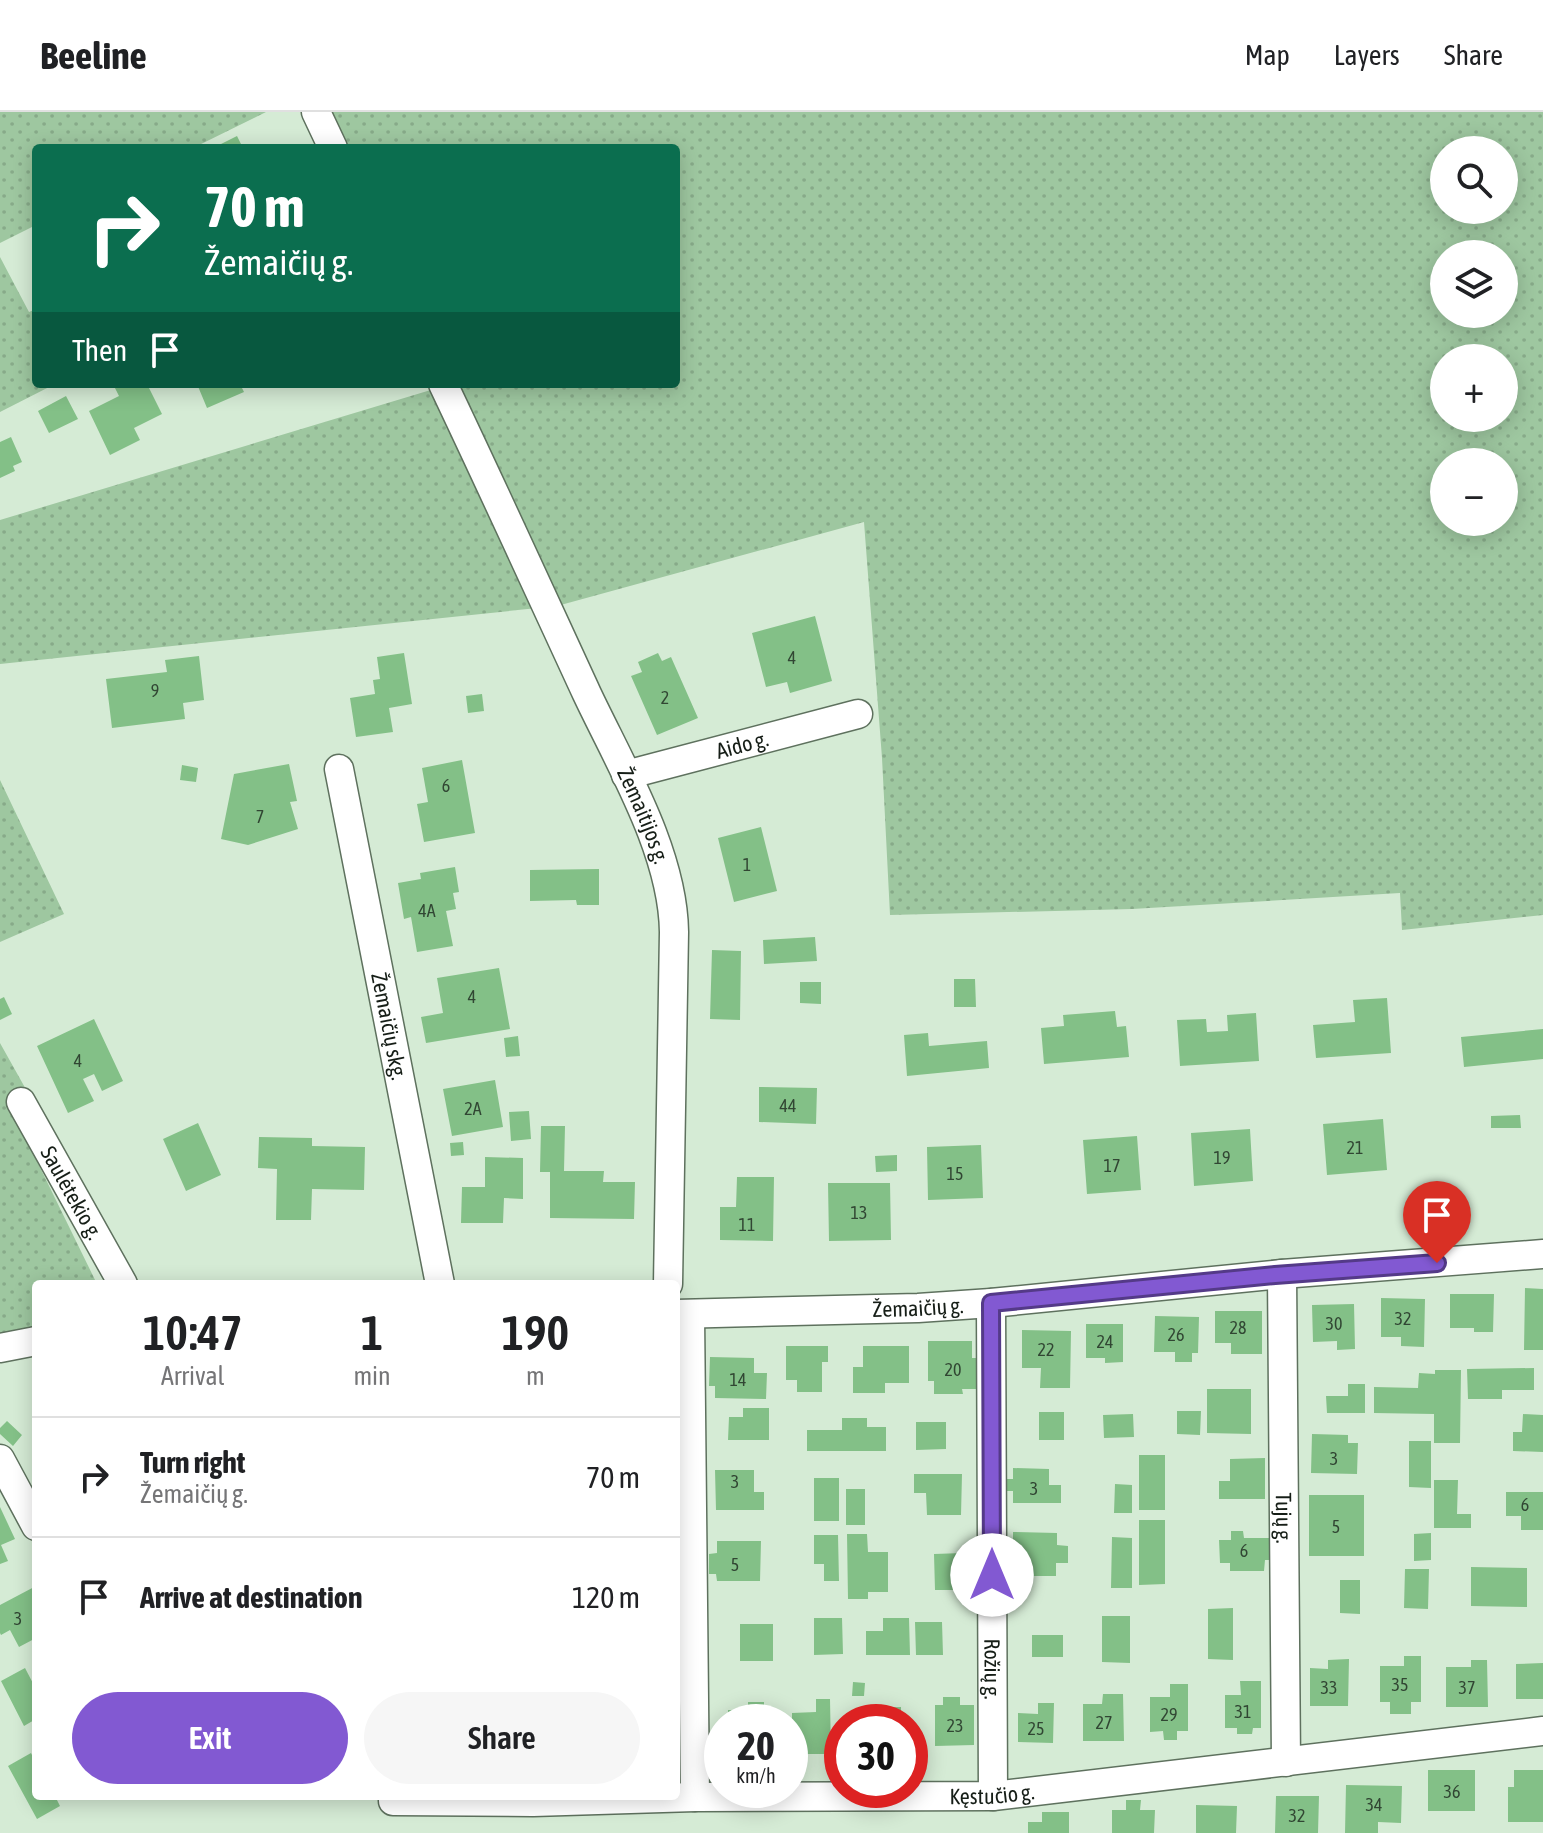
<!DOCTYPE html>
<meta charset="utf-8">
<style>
:root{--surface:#fff;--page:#f6f6f6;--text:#202124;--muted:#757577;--line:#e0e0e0;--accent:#8259d2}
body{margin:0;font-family:"Asap Condensed",sans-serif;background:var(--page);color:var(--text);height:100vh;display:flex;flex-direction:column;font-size:30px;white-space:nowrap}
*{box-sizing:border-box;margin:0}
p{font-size:26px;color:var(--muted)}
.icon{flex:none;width:44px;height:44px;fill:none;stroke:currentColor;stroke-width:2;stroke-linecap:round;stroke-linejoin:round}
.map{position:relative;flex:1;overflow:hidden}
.panel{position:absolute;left:32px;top:1168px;width:648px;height:520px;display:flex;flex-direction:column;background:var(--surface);border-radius:8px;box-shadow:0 4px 20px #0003}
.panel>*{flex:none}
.guide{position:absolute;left:32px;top:32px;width:648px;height:244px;border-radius:8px;box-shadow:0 4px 20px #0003;background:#0b6e4f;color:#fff;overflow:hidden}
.tools{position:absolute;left:1430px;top:24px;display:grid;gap:16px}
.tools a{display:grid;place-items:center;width:88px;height:88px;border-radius:50%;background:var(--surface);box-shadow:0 4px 20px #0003;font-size:40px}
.speed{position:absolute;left:704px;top:1592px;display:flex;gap:16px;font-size:40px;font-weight:700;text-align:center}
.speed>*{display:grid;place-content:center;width:104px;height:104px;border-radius:50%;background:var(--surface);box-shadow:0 4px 20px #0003;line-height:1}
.speed small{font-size:20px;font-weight:400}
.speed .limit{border:12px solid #d22;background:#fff;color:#111}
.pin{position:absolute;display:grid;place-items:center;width:68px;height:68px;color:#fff;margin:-82px -34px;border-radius:50% 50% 50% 0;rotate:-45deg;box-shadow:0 0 8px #0007}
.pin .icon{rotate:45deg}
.me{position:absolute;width:88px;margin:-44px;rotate:0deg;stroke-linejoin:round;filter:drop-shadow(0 0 6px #0008)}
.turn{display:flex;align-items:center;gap:28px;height:168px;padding:0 40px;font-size:36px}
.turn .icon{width:104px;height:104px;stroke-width:2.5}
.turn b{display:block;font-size:56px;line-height:68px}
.then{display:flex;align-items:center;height:76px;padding:0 40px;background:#0003;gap:16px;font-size:30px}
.eta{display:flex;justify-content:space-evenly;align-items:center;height:136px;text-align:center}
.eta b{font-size:48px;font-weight:600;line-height:56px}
.primary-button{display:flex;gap:16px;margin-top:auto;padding:16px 40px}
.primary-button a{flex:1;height:92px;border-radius:48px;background:var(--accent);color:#fff;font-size:32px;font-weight:600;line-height:92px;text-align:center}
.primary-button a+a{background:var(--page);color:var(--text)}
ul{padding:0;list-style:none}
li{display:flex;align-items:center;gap:24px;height:120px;padding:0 40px;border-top:2px solid var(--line)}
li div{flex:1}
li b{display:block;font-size:30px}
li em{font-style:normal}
header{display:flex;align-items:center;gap:48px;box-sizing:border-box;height:112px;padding:0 40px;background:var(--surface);border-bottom:2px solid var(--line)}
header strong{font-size:38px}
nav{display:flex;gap:44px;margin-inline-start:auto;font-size:28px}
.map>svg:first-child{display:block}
</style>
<header>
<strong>Beeline</strong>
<nav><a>Map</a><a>Layers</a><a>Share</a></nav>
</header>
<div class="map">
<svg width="1543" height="1721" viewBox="0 0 1543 1721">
<defs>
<pattern id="grass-dots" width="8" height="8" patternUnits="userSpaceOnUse" patternTransform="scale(2)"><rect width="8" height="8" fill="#9ec7a0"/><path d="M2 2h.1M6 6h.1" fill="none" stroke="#87aa89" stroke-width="1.8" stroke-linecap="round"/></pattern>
</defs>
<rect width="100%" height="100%" fill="#d5ebd5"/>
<path fill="url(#grass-dots)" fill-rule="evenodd" d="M0,0H266L193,36H36V113L0,131Z
M304,0H1543V803L1402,818L1400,781L1132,797L890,803L882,646L864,410L557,494L0,552V408L444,274L443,272H676V36H321ZM1444,38H1504V98H1444ZM1444,142H1504V202H1444ZM1444,246H1504V306H1444ZM1444,350H1504V410H1444Z
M0,145L29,200L36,197V272H55L0,300Z
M0,668L64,802L0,830Z
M0,931L28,981L9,992L97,1172H36V1214L0,1221Z"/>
<path fill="#83c087" d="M237,24L243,36H213Z
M113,272H147L162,302L134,316L140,328L110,343L89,299L119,284Z
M197,272H252L242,276L244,280L207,296Z
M66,284L78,307L49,321L38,299Z
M11,325L22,350L13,354L15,359L0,366V330Z
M815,504L832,569L790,581L787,570L766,575L752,521Z
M404,541L412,592L389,596L393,620L356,625L350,586L375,582L373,568L380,567L377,545Z
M658,541L662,549L671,545L698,606L657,623L631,564L642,560L638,550Z
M199,544L204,588L183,591L185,607L112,616L106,567L167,560L165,548Z
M482,582L484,599L468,601L466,584Z
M462,648L475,721L424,730L417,692L428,690L422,656Z
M289,652L297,689L290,690L298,717L248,733L221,727L234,662Z
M182,653L198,656L196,670L180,668Z
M761,715L777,779L734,790L718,726Z
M455,755L459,780L453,781L456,797L446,799L453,834L417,840L411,805L404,807L398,771L421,767L420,761Z
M599,757V793H577L576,788L530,789V758Z
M815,825L817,849L764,852L763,828Z
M712,838L741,839L740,908L710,907Z
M499,856L510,917L426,931L421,905L443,901L437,866Z
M954,867H975L976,895H954Z
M800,870H821V892L800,891Z
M4,885L12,902L0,908V887Z
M1387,886L1391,941L1316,946L1313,913L1355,910L1353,888Z
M1115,899L1117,915L1126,914L1129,945L1044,952L1041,916L1064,914L1063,903Z
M1256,901L1259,949L1180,954L1177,908L1206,907L1207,920L1228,919L1227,903Z
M94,907L123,969L102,979L94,962L83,967L94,989L68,1001L37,934Z
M1543,917V947L1464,955L1461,925Z
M928,921L929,934L987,929L989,956L907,964L904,923Z
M518,924L520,944L506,945L504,926Z
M495,968L503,1015L452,1024L443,977Z
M759,975L817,976L816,1012L759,1010Z
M529,999L531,1027L511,1029L509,1000Z
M1520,1003L1521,1016H1491V1004Z
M1383,1007L1387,1058L1327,1063L1323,1012Z
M198,1011L221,1063L186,1079L163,1027Z
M541,1014H565L564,1059H604L603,1070H635L634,1107L550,1106V1060H540Z
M1250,1017L1253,1069L1194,1074L1191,1021Z
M1137,1024L1141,1078L1087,1082L1083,1028Z
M259,1025L312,1026V1034L365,1035L364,1078L312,1077L311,1108H276L277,1057L258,1056Z
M463,1030L464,1043L451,1044L450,1031Z
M981,1033L983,1086L928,1088L927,1035Z
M897,1043V1059L876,1060L875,1044Z
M485,1045L523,1046V1087L504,1086L503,1111H461L462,1075H485Z
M737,1065H774L773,1129L720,1128V1095H736Z
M828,1071H890L891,1128L829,1129Z
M1525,1176L1543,1177V1238H1524Z
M1450,1182H1494L1493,1220H1474V1216H1450Z
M1381,1186L1425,1187L1424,1235L1401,1234V1225H1381Z
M1354,1192L1355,1237L1337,1238V1229L1313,1230L1312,1193Z
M1215,1199H1262V1242H1231V1231H1215Z
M1155,1204L1199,1205L1198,1241H1192V1250H1175V1240H1154Z
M1086,1212H1123V1250L1105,1251V1246H1086Z
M1022,1218L1071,1219L1070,1276H1040L1041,1256H1022Z
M928,1229H972V1246H978V1277H962L963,1282H934V1269H928Z
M786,1234H828V1250H822V1280H797V1268H786Z
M863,1234H909V1271H885V1281H853V1255H863Z
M710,1245L754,1246V1261H767L766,1287L715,1286V1274H709Z
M1534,1256V1278H1502V1287H1468L1467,1257Z
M1435,1258H1461L1460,1331H1434V1302L1374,1301V1275L1418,1276L1419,1261L1435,1262Z
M1348,1272H1365V1301H1327L1326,1284H1348Z
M1207,1277H1251V1322L1207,1321Z
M743,1296H769V1328H728L729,1305H743Z
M1177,1299H1201L1200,1323L1177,1322Z
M1039,1300H1064V1328H1039Z
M1133,1302L1134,1325L1104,1326L1103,1303Z
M1523,1302L1543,1303V1340L1513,1339V1320H1522Z
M842,1306H867V1315H886V1339H807V1318H842Z
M7,1309L22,1323L13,1334L0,1322V1316Z
M916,1310H946V1337L916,1338Z
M1312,1322L1348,1323V1331H1358L1357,1362L1311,1361Z
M1409,1329H1431V1376L1409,1375Z
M1139,1343H1165V1398H1139Z
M1265,1346V1387H1219V1369H1230V1347Z
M1013,1356L1049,1357V1373H1061V1391H1013V1379H1007V1367H1013Z
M715,1358H754V1380H764V1398H716Z
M914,1362H962L961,1403H927L926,1381H914Z
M814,1366H839V1409H814Z
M1434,1368H1458L1457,1402H1471V1416H1434Z
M1115,1372L1132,1373V1401H1114Z
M846,1377H865V1413H846Z
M1506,1380H1543V1418H1521V1404H1506Z
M1309,1383H1364V1444H1309Z
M0,1395L15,1427L1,1433L8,1449L0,1452Z
M1139,1408H1165V1472L1139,1473Z
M1231,1419H1243L1244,1426H1270V1448H1265L1264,1459H1230V1451H1220L1219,1428H1231Z
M1013,1420L1057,1421V1433L1068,1434V1451H1056V1464H1012L1013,1452H1005L1006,1435H1013Z
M1431,1421V1448L1414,1449V1422Z
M847,1422H867L868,1440H888V1480H868V1487H848Z
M814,1423H838L839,1469H824V1452H814Z
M1112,1425L1132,1426V1476H1111Z
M717,1429H761L760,1469H717L716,1462H709V1442L717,1441Z
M963,1441V1453L971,1452V1463H964V1478H935L934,1442Z
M1471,1455L1527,1456V1495L1471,1494Z
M1405,1457H1429L1428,1497L1404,1496Z
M1340,1468H1360V1502L1340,1501Z
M36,1474V1526L19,1535L10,1518L1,1523L0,1521V1493Z
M1233,1496V1548L1208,1547V1497Z
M1102,1504H1130V1551L1102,1550Z
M814,1506H842L843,1542L814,1543Z
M883,1506H909L910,1543H866V1519H883Z
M915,1510H942L943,1543H916Z
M740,1512H773V1549H740Z
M1032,1523H1063V1545H1032Z
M1404,1544H1421V1590H1411V1602H1390V1590H1380V1554H1404Z
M1349,1547L1348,1594H1310V1556L1328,1557V1548Z
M1471,1548H1487L1488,1595H1446V1555H1471Z
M1543,1551V1587H1516V1552Z
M25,1556L36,1577V1607L24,1614L1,1569Z
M1240,1569H1261V1616H1253L1252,1622H1237V1616H1225V1583H1241Z
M853,1570L865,1571L864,1584H852Z
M1170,1572H1188V1619H1177V1628H1164L1163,1619L1150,1620V1585H1170Z
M1103,1582H1123L1124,1629H1083V1592H1102Z
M943,1585H960V1593H974V1633L935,1634V1593H943Z
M816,1587H830L831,1642H792V1601L816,1600Z
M748,1590H764V1610H728V1598H748Z
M1038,1591H1054L1053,1631L1018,1630V1601L1038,1602Z
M901,1595V1610H865V1596Z
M31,1641L36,1651V1684H55L60,1694L37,1707L8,1654Z
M1428,1658H1475V1699H1428Z
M1514,1658H1543V1710H1508V1675H1514Z
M1346,1673L1402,1674L1401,1711L1378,1710V1721H1345Z
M1276,1684H1319L1318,1721H1275Z
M1126,1688H1141L1140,1698H1155L1154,1721H1112V1698H1126Z
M1196,1693L1237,1694L1236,1721H1196Z
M1042,1700H1069V1721H1028V1710H1042Z"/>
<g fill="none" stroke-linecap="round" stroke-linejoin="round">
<g stroke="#5e715e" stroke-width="31">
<g id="minor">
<path d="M316,0L333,36"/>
<path id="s1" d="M443,272C492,375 539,478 587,582C621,654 673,740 674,820L668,1172"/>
<path id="s2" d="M339,657L440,1172"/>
<path id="s3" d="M626,663L858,602"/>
<path id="s4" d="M21,990L123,1172"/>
<path id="s5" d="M1282,1162L1286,1650"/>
<path id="s6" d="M991,1191L993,1684"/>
<path id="s7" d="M676,1202L918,1196L991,1191L1282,1162L1543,1142"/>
<path d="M690,1203L695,1685"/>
<path d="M0,1236L36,1229"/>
<path d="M0,1347L36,1414"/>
<path id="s8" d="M393,1684V1689L533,1690L695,1685L993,1684L1543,1619"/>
</g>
</g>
<use href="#minor" stroke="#fff" stroke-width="28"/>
</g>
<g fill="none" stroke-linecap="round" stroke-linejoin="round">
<g stroke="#543a88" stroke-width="20">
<path id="route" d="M992,1463L991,1191L1275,1163L1437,1151"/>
</g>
<use href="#route" stroke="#8259d2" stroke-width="14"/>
</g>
<g text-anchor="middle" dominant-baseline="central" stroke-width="8" stroke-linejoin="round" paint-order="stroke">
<g font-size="18" fill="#314633">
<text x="792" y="545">4</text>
<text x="155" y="578">9</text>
<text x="665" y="585">2</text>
<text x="446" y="673">6</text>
<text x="260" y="704">7</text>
<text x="747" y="752">1</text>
<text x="427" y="798">4A</text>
<text x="472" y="884">4</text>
<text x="78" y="948">4</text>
<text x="788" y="993">44</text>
<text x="473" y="996">2A</text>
<text x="1355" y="1035">21</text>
<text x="1222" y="1045">19</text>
<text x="1112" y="1053">17</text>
<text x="955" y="1061">15</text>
<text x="859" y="1100">13</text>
<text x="747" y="1112">11</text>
<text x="1403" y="1206">32</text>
<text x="1334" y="1211">30</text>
<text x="1238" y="1215">28</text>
<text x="1176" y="1222">26</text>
<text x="1105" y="1229">24</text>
<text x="1046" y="1237">22</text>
<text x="953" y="1257">20</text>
<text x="738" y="1267">14</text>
<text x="1334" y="1346">3</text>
<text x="735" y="1369">3</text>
<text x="1034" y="1376">3</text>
<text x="1525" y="1392">6</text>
<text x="1336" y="1414">5</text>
<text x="1244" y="1438">6</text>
<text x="735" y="1452">5</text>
<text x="18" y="1506">3</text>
<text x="1400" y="1572">35</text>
<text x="1329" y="1575">33</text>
<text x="1467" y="1575">37</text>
<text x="1243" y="1599">31</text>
<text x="1169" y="1602">29</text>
<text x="1104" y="1610">27</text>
<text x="955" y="1613">23</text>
<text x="1036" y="1616">25</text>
<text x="1452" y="1679">36</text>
<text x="1374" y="1692">34</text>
<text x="1297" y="1703">32</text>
</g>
<g font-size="22" fill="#161e17" stroke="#fff">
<text stroke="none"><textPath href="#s3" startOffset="120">Aido g.</textPath></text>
<text stroke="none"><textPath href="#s1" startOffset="476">Žemaitijos g.</textPath></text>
<text stroke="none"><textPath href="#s2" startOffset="262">Žemaičių skg.</textPath></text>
<text stroke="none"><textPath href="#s4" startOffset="104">Saulėtekio g.</textPath></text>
<text stroke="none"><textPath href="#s7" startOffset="242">Žemaičių g.</textPath></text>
<text stroke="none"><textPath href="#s5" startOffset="244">Tujų g.</textPath></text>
<text stroke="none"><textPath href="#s6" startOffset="366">Rožių g.</textPath></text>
<text stroke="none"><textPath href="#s8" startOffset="604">Kęstučio g.</textPath></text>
</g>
</g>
</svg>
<div class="tools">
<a><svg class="icon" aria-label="search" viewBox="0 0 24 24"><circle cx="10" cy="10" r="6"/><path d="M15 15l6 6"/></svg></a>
<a><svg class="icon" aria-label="layers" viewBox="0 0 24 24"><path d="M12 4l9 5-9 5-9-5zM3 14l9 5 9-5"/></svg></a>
<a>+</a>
<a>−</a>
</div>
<div class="speed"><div>20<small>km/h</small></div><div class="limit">30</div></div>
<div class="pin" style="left:1437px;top:1151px;background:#d93025"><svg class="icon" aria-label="arrive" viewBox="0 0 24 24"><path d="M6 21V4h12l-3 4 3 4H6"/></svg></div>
<svg class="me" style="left:992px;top:1463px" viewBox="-20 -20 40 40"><circle r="19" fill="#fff"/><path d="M0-13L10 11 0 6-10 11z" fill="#8259d2"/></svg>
<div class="guide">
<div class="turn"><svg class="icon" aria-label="right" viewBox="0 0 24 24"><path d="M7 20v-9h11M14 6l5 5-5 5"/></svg><div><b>70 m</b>Žemaičių g.</div></div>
<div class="then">Then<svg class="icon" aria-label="arrive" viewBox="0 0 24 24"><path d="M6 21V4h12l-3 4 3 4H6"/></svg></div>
</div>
<section class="panel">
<div class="eta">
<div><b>10:47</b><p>Arrival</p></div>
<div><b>1</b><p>min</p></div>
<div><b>190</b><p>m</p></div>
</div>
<ul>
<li><svg class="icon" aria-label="right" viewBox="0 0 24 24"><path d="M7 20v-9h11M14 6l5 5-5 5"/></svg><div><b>Turn right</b><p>Žemaičių g.</p></div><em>70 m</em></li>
<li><svg class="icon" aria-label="arrive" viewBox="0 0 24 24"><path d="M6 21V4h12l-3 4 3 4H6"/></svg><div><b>Arrive at destination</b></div><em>120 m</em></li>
</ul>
<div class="primary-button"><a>Exit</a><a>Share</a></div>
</section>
</div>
